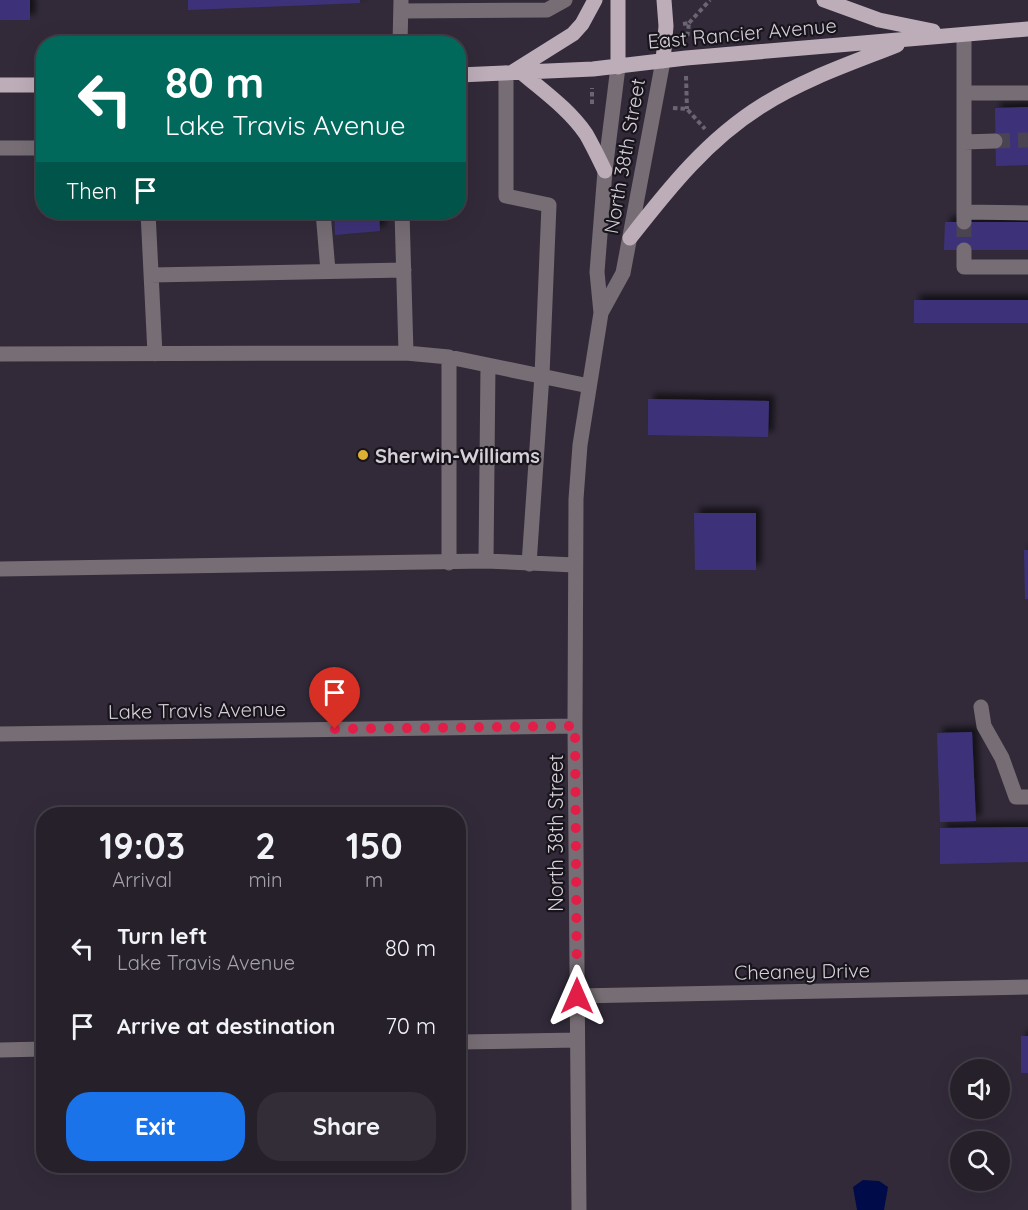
<!DOCTYPE html>
<style>
:root{--surface:#26202b;--page:#322d37;--text:#f1f3f6;--muted:#a4a3a9;--line:#423e47;--accent:#1a73e8}
body{margin:0;font-family:Quicksand,sans-serif;background:var(--page);color:var(--text);height:100vh;display:flex;flex-direction:column;font-size:22px;white-space:nowrap}
*{box-sizing:border-box;margin:0}
p{font-size:20px;color:var(--muted)}
.icon{flex:none;width:33px;height:33px;fill:none;stroke:currentColor;stroke-width:2;stroke-linecap:round;stroke-linejoin:round}
.map{position:relative;flex:1;overflow:hidden}
.panel{position:absolute;left:36px;top:807px;width:430px;height:366px;display:flex;flex-direction:column;background:var(--surface);border-radius:24px;box-shadow:0 6px 24px #0002,0 0 0 2px var(--line)}
.panel>*{flex:none}
.top-card{position:absolute;left:36px;top:36px;width:430px;height:183px;border-radius:24px;box-shadow:0 6px 24px #0002,0 0 0 2px var(--line);background:#00695c;color:#fff;overflow:hidden}
.tools{position:absolute;left:950px;top:1059px;display:grid;gap:12px}
.tools a{display:grid;place-items:center;width:60px;height:60px;border-radius:50%;background:var(--surface);box-shadow:0 6px 24px #0002,0 0 0 2px var(--line);font-size:30px}
.pin{position:absolute;display:grid;place-items:center;width:51px;height:51px;color:#fff;margin:-62px -26px;border-radius:50% 50% 50% 0;rotate:-45deg;box-shadow:0 0 6px #0007}
.pin .icon{rotate:45deg}
.me{position:absolute;width:66px;margin:-33px;rotate:0deg;stroke-linejoin:round;filter:drop-shadow(0 0 4px #0008)}
.turn{display:flex;align-items:center;gap:21px;height:126px;padding:0 30px;font-size:27px}
.turn .icon{width:78px;height:78px;stroke-width:2.5}
.turn b{display:block;font-size:42px;line-height:51px}
.then{display:flex;align-items:center;height:57px;padding:0 30px;background:#0003;gap:12px;font-size:22px}
.eta{display:flex;justify-content:space-evenly;align-items:center;height:102px;text-align:center}
.eta b{font-size:36px;font-weight:700;line-height:42px}
.cta{display:flex;gap:12px;margin-top:auto;padding:12px 30px}
.cta a{flex:1;height:69px;border-radius:24px;background:var(--accent);color:#fff;font-size:24px;font-weight:700;line-height:69px;text-align:center}
.cta a+a{background:var(--page);color:var(--text)}
ul{padding:0;list-style:none}
li{display:flex;align-items:center;gap:18px;height:78px;padding:0 30px}
li div{flex:1}
li b{display:block;font-size:22px}
li em{font-style:normal}
.map>svg:first-child{display:block}
</style>
<div class="map">
<svg width="1028" height="1210" viewBox="0 0 1028 1210">
<defs>
<filter id="shadow"><feDropShadow dx="5.5" dy="-5.5" stdDeviation="3" flood-color="#0009"/></filter>
</defs>
<rect width="100%" height="100%" fill="#322a39"/>
<path fill="#000b49" d="M863,1180L879,1181L888,1187L884,1210H857L853,1187Z"/>
<path fill="#3d3379" filter="url(#shadow)" d="M0,0H30V20H0Z
M188,0H360V3L188,10Z
M1028,107V165L996,166L995,108Z
M334,212H379L380,231L335,235Z
M945,222H1028V250H944Z
M914,300H1028V323H914Z
M648,399L769,401L768,437L648,435Z
M694,513H756V570H695Z
M1024,550H1028V599H1025Z
M972,732L976,821L940,822L937,733Z
M1028,827V862L940,864V828Z
M1021,1036H1028V1073H1021Z"/>
<g fill="none" stroke-linecap="round" stroke-linejoin="round">
<path stroke="#4a4351" stroke-width="15" stroke-dasharray="15 8" stroke-linecap="butt" d="M995,141L1028,140
M964,222V250"/>
<path stroke="#6b6471" stroke-width="4" stroke-dasharray="4.5 3" stroke-linecap="butt" d="M689,23L710,0
M683,24L689,23L687,39
M686,76L687,109
M592,104V88
M673,108L687,109L705,129"/>
<path stroke="#766e74" stroke-width="15" d="M401,11L547,10L565,0
M400,44L401,0
M506,73V196L549,205L542,375L529,564
M964,93H1028
M964,142L995,141
M0,148H44
M148,212L155,354
M323,212L328,271
M402,212L406,353
M964,212L1028,213
M964,222V35
M964,250V267H1028
M151,275L404,270
M601,313L623,273L663,61
M0,354L406,353L449,357L589,386
M486,561L488,365
M449,563V357
M0,569L486,561L575,565
M981,707L984,726L1002,758L1016,797H1028
M0,734L575,726
M577,996L1028,987
M459,1042L577,1040
M0,1050L44,1049
M579,1210L575,726L576,499L580,445L601,313L597,272L605,171L618,67"/>
<path stroke="#bdadb9" stroke-width="15" d="M824,0L879,20L933,31
M663,61L666,26L664,0
M618,67V0
M514,71L573,34L582,24L595,0
M521,72C543,91 569,109 586,134C593,146 599,159 605,171
M459,75L593,69L686,58L1028,29
M0,85H44
M630,238C669,188 708,139 763,105C804,79 852,63 897,45"/>
</g>
<g fill="none" stroke-linecap="round" stroke-linejoin="round">
<path stroke="#e11d48" stroke-width="10" stroke-dasharray="0 18" d="M335,729L575,726L577,996"/>
</g>
<circle fill="#deb133" stroke="#18141b" stroke-width="2" cx="363" cy="455" r="6"/>
<g text-anchor="middle" dominant-baseline="central" stroke-width="4.5" stroke-linejoin="round" paint-order="stroke">
<g font-size="20" fill="#d4cfd9" stroke="#18141b">
<text transform="translate(742 33) rotate(-5)">East Rancier Avenue</text>
<text transform="translate(624 156) rotate(-80)">North 38th Street</text>
<text transform="translate(197 710) rotate(-1)">Lake Travis Avenue</text>
<text transform="translate(555 833) rotate(-90)">North 38th Street</text>
<text transform="translate(802 971) rotate(-1)">Cheaney Drive</text>
</g>
<g font-size="20" font-weight="bold" fill="#d4cfd9" stroke="#18141b" text-anchor="start">
<text x="375" y="455">Sherwin-Williams</text>
</g>
</g>
</svg>
<div class="tools">
<a><svg class="icon" aria-label="sound" viewBox="0 0 24 24"><path d="M4 9h4l5-4v14l-5-4H4zM17 9q2 3 0 6"/></svg></a>
<a><svg class="icon" aria-label="search" viewBox="0 0 24 24"><circle cx="10" cy="10" r="6"/><path d="M15 15l6 6"/></svg></a>
</div>
<div class="pin" style="left:335px;top:729px;background:#d93025"><svg class="icon" aria-label="arrive" viewBox="0 0 24 24"><path d="M6 21V4h12l-3 4 3 4H6"/></svg></div>
<svg class="me" style="left:577px;top:996px" viewBox="-20 -20 40 40"><path d="M0-17L14 15 0 8-14 15z" fill="#e11d48" stroke="#fff" stroke-width="4"/></svg>
<div class="top-card">
<div class="turn"><svg class="icon" aria-label="left" viewBox="0 0 24 24"><path d="M17 20v-9H6M10 6l-5 5 5 5"/></svg><div><b>80 m</b>Lake Travis Avenue</div></div>
<div class="then">Then<svg class="icon" aria-label="arrive" viewBox="0 0 24 24"><path d="M6 21V4h12l-3 4 3 4H6"/></svg></div>
</div>
<section class="panel">
<div class="eta">
<div><b>19:03</b><p>Arrival</p></div>
<div><b>2</b><p>min</p></div>
<div><b>150</b><p>m</p></div>
</div>
<ul>
<li><svg class="icon" aria-label="left" viewBox="0 0 24 24"><path d="M17 20v-9H6M10 6l-5 5 5 5"/></svg><div><b>Turn left</b><p>Lake Travis Avenue</p></div><em>80 m</em></li>
<li><svg class="icon" aria-label="arrive" viewBox="0 0 24 24"><path d="M6 21V4h12l-3 4 3 4H6"/></svg><div><b>Arrive at destination</b></div><em>70 m</em></li>
</ul>
<div class="cta"><a>Exit</a><a>Share</a></div>
</section>
</div>
